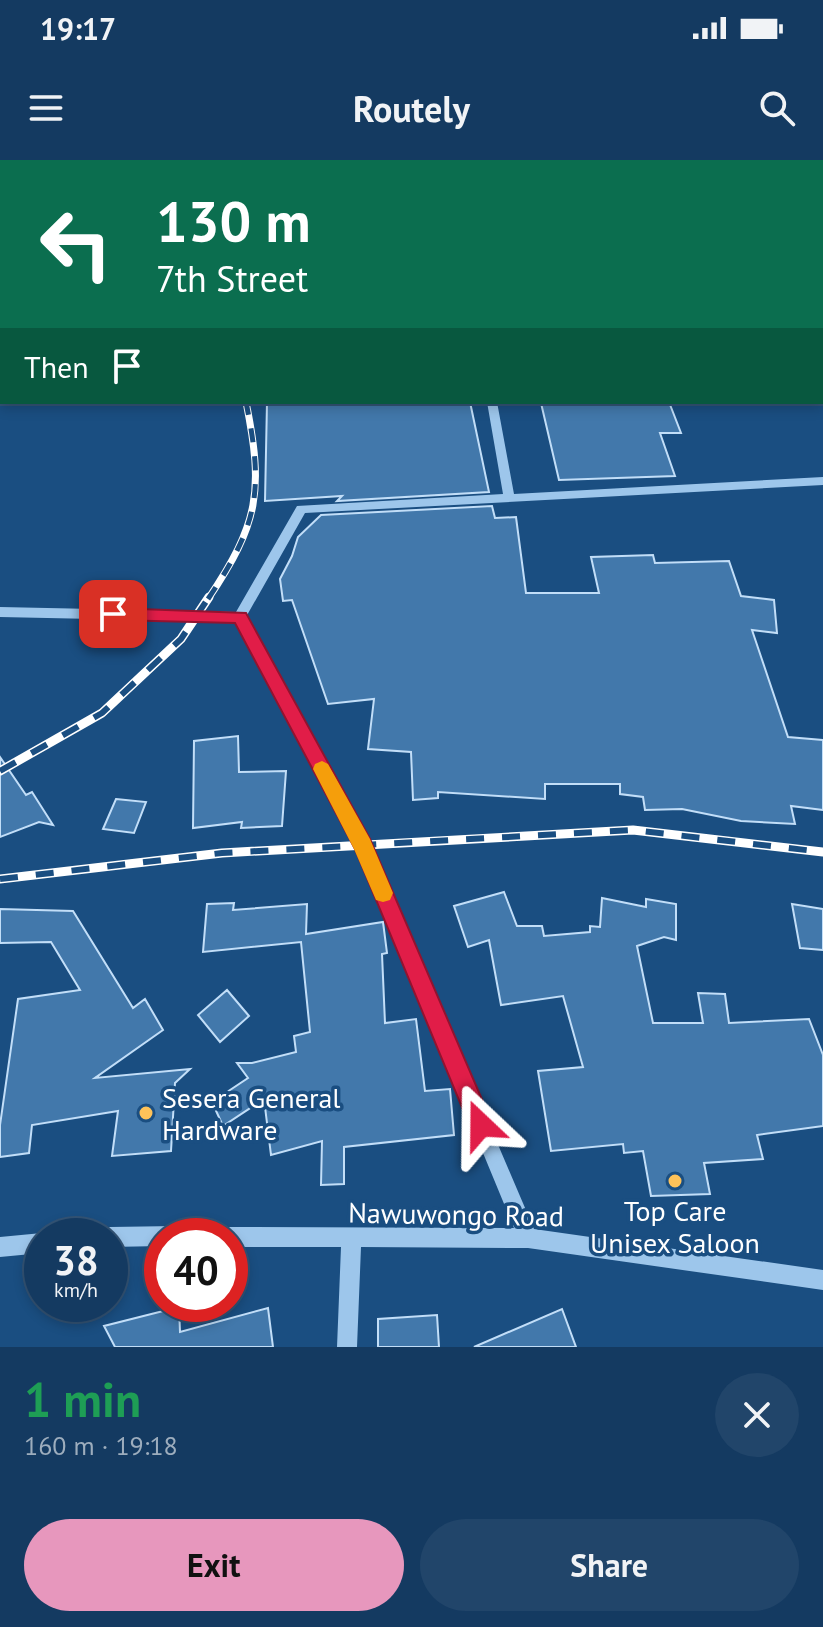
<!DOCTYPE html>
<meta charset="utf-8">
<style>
:root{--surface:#143a61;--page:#21456a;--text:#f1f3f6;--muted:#9dadbd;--line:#335476;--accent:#e797bd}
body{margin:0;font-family:"PT Sans",sans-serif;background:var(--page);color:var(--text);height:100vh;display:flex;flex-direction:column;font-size:30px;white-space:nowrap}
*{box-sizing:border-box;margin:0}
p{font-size:26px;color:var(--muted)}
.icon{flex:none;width:44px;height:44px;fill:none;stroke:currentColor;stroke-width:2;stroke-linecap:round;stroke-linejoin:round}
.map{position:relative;height:1187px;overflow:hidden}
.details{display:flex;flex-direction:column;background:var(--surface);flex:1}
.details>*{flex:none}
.hud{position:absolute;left:0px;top:0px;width:824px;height:244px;box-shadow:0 4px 12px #0003,0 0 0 2px var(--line);background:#0b6e4f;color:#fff;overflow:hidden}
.speed{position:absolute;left:24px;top:1058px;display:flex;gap:16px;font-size:40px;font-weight:700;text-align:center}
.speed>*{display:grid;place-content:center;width:104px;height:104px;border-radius:50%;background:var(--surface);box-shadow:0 4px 12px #0003,0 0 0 2px var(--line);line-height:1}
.speed small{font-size:20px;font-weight:400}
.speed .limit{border:12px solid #d22;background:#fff;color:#111}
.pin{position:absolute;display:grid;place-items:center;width:68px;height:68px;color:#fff;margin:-34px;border-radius:16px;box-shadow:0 4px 12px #0006}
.me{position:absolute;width:88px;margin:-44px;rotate:337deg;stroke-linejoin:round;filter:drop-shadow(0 0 6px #0008)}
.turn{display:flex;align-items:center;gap:28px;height:168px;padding:0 24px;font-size:36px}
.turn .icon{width:104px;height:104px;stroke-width:2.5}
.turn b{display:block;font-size:56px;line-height:68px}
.then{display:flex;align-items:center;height:76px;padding:0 24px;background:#0003;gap:16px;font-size:30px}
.round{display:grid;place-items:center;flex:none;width:84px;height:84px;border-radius:42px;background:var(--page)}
.summary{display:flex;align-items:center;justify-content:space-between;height:136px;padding:0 24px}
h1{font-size:48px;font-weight:700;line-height:60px;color:#1e9e55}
.button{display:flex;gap:16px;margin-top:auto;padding:16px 24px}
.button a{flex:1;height:92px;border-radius:48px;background:var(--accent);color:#111;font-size:32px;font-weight:700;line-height:92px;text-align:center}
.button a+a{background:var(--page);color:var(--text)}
.status{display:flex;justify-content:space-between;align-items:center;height:56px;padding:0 40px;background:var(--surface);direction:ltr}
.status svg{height:22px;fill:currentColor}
header{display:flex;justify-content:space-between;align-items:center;height:104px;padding:0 24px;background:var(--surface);font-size:36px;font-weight:700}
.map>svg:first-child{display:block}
</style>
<div class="status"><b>19:17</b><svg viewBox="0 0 49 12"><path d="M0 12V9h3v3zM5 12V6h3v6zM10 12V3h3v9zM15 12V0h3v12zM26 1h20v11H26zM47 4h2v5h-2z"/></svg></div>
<header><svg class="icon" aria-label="menu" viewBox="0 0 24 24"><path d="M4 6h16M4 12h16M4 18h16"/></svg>Routely<svg class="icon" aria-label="search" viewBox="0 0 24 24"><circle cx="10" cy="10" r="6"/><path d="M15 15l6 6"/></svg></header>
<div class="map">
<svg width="823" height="1187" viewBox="0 0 823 1187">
<rect width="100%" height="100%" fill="#1a4e81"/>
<path fill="#4278ab" stroke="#c2def8" stroke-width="2" d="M267,242H470L489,332L337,341L342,336L265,341Z
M669,242L681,273H660L675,316L559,320L541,243Z
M492,346L495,358L516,357L526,433H599L591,397L653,395L655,403L729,401L741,436L774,440L777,473L752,470L788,577L823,580V650L791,646L795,664L741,661L682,649L645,650L643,637L620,634V624H545V639L438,632V638L413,640L411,592L368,589L374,539L328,544L292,440L283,441L280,419L292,396L298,377L321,355Z
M238,576L239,612L286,611L282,666L241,668L242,662L193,668L194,581Z
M0,597L26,635L32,632L53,665L39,662L0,677Z
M116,639L146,642L134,673L103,669Z
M504,732L517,766H542L544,776L590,772V766L600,767L602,738L646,747V739L676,744V780L664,777L637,786L653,863H703L698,833L725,834L729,863L809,859L823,895V966L757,975L763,999L704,1003L710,1034L651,1036L643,991L624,993L623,984L551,991L538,911L583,907L563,836L501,845L489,780L468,787L454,746Z
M234,743L233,750L307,744L306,774L383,762L387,793L382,794L385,863L416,859L425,931L450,929L454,975L344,987V1024L321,1025L322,981L271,995L264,939L223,966L212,942L248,918L237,903H252L296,892L294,876L310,872L301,782L203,792L207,744Z
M792,744L823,749V790L800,788Z
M0,749L73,751L133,848L145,839L163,870L95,918L190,909L175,923L171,991L112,996L118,951L32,965L29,993L0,997V965L18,839L80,830L51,782L0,783Z
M227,830L249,856L220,882L198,855Z
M179,1147L180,1172L268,1148L273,1187H115L104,1166Z
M562,1149L576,1187H474Z
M437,1155L439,1187H378V1159Z"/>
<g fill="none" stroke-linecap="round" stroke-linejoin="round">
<path fill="#9dc6eb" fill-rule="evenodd" d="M0,49H2V56H0Z
M2,153V163L0,164V154Z
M487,242H497L514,334L823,317V325L305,353L246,457L368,680L534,1069L823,1110V1130L528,1088L361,1087L357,1187H337L341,1087H230V1076H221L223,1070L230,1067L514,1068L357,688L236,462L0,457V447L236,452L297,346L503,334Z
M176,1066L183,1069L186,1076H162V1086L110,1087V1076H101L103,1070L110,1067Z
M42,1073L49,1076H42V1093L0,1097V1077Z"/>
<g stroke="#fff" stroke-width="7">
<path id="rail-far1" d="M208,439C259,363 264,331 246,242"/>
</g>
<g stroke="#fff" stroke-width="9">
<path id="rail" d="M0,611L102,553L181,479L209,437
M0,719L222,693L633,670L823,692"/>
</g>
<use href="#rail-far1" stroke="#1a4e81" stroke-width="5" stroke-dasharray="14" stroke-linecap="butt"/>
<use href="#rail" stroke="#1a4e81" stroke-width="6" stroke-dasharray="18" stroke-linecap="butt"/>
</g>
<path fill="#e11d48" stroke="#92132f" stroke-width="2" d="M113,448L246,453L370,679L493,965L489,974L481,977L473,974L355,689L235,463L113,460L105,454Z"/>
<path fill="#f59e0b" d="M322,601L328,604L370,679L393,733L390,740L383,742L376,740L354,689L313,609L315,604Z"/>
<g fill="#fdc259" stroke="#1a4e81" stroke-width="3">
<circle cx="146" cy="953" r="8"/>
<circle cx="675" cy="1021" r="8"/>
</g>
<g text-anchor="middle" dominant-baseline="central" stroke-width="7" stroke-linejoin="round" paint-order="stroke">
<g font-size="28" fill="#fff" stroke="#1a4e81" text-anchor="start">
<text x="162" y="937">Sesera General<tspan x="162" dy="32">Hardware</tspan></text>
<text x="675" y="1050" text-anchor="middle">Top Care<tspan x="675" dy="32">Unisex Saloon</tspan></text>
</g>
<g font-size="28" fill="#fff" stroke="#1a4e81">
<text transform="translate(456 1054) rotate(1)">Nawuwongo Road</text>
</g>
</g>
</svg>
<div class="speed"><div>38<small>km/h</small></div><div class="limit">40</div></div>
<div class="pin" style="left:113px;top:454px;background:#d93025"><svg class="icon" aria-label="arrive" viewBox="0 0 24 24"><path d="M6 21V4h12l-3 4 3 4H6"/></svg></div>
<svg class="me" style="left:481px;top:965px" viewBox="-20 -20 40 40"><path d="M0-17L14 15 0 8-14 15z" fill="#e11d48" stroke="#fff" stroke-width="4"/></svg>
<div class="hud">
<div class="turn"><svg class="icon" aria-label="left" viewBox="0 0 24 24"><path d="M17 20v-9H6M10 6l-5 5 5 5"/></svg><div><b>130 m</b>7th Street</div></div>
<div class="then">Then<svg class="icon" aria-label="arrive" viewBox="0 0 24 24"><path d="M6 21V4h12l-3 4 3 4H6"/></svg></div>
</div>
</div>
<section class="details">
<div class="summary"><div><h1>1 min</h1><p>160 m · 19:18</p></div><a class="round"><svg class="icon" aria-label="close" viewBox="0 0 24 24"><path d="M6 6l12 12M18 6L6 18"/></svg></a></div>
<div class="button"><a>Exit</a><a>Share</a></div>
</section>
